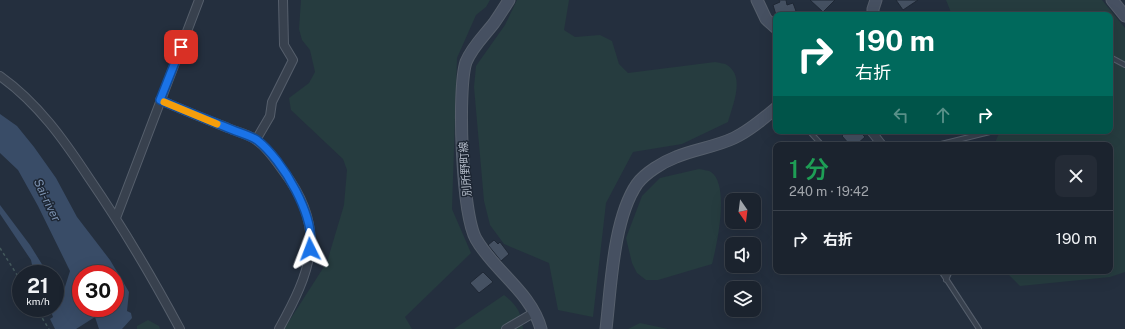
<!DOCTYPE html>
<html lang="ja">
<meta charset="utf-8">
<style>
:root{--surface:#1b232e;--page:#242b36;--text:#f1f3f6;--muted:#a0a4aa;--line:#39404a}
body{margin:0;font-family:"Public Sans","Noto Sans JP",sans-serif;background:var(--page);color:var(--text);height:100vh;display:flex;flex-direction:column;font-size:15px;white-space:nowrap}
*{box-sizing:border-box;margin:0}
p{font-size:13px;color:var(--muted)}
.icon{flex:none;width:22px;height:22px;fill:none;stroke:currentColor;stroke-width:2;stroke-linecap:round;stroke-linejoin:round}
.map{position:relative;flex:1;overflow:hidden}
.panel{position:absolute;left:773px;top:142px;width:340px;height:132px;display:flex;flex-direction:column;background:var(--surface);border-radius:8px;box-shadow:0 4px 16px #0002,0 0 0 1px var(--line)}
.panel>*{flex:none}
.hud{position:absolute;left:773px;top:12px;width:340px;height:122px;border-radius:8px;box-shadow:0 4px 16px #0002,0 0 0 1px var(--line);background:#00695c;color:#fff;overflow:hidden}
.needle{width:26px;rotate:166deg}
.buttons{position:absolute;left:725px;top:193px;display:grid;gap:8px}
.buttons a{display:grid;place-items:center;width:36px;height:36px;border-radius:8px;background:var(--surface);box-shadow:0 4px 16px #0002,0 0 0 1px var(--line);font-size:20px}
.speed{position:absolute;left:12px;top:265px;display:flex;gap:8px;font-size:20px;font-weight:700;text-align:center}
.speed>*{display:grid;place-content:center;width:52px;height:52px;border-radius:50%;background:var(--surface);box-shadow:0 4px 16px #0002,0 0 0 1px var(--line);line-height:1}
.speed small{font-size:10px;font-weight:400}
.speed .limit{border:6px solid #d22;background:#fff;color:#111}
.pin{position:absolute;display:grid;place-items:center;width:34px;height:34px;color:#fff;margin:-17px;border-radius:8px;box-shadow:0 2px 6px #0006}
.me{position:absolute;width:44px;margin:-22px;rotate:357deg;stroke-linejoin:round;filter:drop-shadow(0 0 3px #0008)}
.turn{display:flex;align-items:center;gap:14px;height:84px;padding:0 16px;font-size:18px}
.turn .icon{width:52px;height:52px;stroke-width:2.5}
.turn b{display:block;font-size:28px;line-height:34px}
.lanes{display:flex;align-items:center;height:38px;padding:0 16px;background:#0003;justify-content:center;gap:20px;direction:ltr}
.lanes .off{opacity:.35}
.round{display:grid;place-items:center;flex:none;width:42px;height:42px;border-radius:8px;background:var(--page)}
.head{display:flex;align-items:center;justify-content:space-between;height:68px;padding:0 16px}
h1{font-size:24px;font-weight:600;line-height:30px;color:#1e9e55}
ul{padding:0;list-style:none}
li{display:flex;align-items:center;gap:12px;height:56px;padding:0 16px;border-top:1px solid var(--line)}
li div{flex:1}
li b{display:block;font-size:15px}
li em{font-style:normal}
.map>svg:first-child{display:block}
</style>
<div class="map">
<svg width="1125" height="329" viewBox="0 0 1125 329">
<rect width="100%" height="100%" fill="#242f3e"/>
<path fill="#263c3f" d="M301,0H490L486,7L476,15L457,58L452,209L471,253L405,317L412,329H284L327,262L344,205L347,170L343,159L291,110L289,98L309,83L315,72L310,50L302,40L299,29Z
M517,0H569L564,30L575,37L600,35L612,41L619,64L628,73L715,62C718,63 724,63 727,65C746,77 732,106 728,122L682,144L633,152L606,203L593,317L558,310L549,263L504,244L490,225L484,201L474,87L476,66L505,25Z
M946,0H1102L1125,28V272L1110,277L1020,286L1005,271H1110V145H994L1000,131H1110V15H952Z
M699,169C702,170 708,170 711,172C730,185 717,245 712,264L658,280H646L637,273L632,263L626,238L642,196L660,178Z
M504,295C516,304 522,313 523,329H454Z
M148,320L159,326L160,329H137V326Z
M640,323L668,329H628Z"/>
<path fill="#394c67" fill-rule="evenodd" d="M0,114L17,126L34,147L56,178L77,217L110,260L129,292L127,311L131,313L132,318L122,329H99L95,317L76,329H55L50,319L53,317L50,308H55V290H64L70,271L38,206L18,170L0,153ZM81,274H115V308H81Z
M0,205L30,245L48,274H34L31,260L0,214Z"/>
<path fill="#455162" stroke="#1f2835" d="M779,0H786L787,5L793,3L796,11L783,15H776L773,5L780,2Z
M810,0H835L823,12Z
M896,0H918L903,10Z
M847,131H859L865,137L856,145H850L842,136Z
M494,240L498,244L500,242L509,254L501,261L488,245Z
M483,272L493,282L479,293L470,283Z"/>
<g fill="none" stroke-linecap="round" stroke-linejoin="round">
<g stroke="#565f6c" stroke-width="6">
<path id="lane" d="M1110,57L1125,65
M809,131L822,145
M937,145L994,131
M941,271L979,329
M946,280L950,271"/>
</g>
<g stroke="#565f6c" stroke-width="10">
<path id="street" d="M0,76C38,103 64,140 89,178C122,226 152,277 180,329
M160,100C183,110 205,119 228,128C237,132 248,134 256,140C267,147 276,161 284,172C328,230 311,271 279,329
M871,131L882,145
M256,140L270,116L272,102L293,60L284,45L283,0
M116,218L199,0
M506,329L535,312"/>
</g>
<g stroke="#565f6c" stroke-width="13">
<path id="secondary" d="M509,0C504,8 499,16 494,23C484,36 472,47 466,62C457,90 462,214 476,239C494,271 531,292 541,329
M757,0L766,19L776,28
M1112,0L1125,16
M873,15V9L876,0
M606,329C611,287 613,219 637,184C645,173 663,162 676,157C695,149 715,147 734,138C749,131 763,119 776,108"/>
</g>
<path stroke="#44595c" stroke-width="1.5" stroke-dasharray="3 3" stroke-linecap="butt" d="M0,248L21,281
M36,308L49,329"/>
<use href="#lane" stroke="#38414e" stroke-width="4"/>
<use href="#street" stroke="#38414e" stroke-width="8"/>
<use href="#secondary" stroke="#465061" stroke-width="11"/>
</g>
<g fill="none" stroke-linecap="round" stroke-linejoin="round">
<g stroke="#114b97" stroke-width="10">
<path id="route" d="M181,47L160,100C183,110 206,119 228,128C237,132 249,135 257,140C283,160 316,217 310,249"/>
</g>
<use href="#route" stroke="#1a73e8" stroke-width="7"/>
<path stroke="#f59e0b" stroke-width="7" d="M164,102L217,124"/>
</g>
<g text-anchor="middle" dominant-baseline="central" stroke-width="3" stroke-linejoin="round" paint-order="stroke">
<g font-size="11" fill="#b4bcc9" stroke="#1d2633">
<text transform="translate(465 169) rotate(-94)">別所野町線</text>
</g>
<g font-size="12" font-style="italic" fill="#7c92b1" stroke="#1d2633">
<text transform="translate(47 200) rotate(64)">Sai-river</text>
</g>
</g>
</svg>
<div class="buttons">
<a><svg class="needle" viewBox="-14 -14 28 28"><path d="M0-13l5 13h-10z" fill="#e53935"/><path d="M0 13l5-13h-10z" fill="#a0a4aa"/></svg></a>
<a><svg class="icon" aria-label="sound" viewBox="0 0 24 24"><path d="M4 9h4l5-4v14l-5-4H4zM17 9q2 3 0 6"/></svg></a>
<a><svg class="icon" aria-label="layers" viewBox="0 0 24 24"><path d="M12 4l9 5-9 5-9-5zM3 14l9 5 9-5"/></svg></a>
</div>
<div class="speed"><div>21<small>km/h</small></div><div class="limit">30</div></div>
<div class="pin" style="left:181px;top:47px;background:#d93025"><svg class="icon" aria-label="arrive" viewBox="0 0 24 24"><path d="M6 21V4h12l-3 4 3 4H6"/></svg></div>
<svg class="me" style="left:310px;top:249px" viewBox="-20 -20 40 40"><path d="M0-17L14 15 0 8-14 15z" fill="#1a73e8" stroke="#fff" stroke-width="4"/></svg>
<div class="hud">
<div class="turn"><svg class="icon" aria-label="right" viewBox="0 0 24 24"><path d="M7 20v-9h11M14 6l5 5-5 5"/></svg><div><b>190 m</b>右折</div></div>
<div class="lanes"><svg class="icon off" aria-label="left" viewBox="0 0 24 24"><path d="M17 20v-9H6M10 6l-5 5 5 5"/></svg><svg class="icon off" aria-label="ahead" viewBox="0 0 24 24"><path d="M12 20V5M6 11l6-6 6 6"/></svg><svg class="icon" aria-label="right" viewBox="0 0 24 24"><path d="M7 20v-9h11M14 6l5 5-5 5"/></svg></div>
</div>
<section class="panel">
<div class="head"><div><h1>1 分</h1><p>240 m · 19:42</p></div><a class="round"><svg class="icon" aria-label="close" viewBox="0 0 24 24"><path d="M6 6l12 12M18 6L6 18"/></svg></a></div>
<ul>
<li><svg class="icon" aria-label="right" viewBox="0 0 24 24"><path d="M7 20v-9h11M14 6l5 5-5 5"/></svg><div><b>右折</b></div><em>190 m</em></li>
</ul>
</section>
</div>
